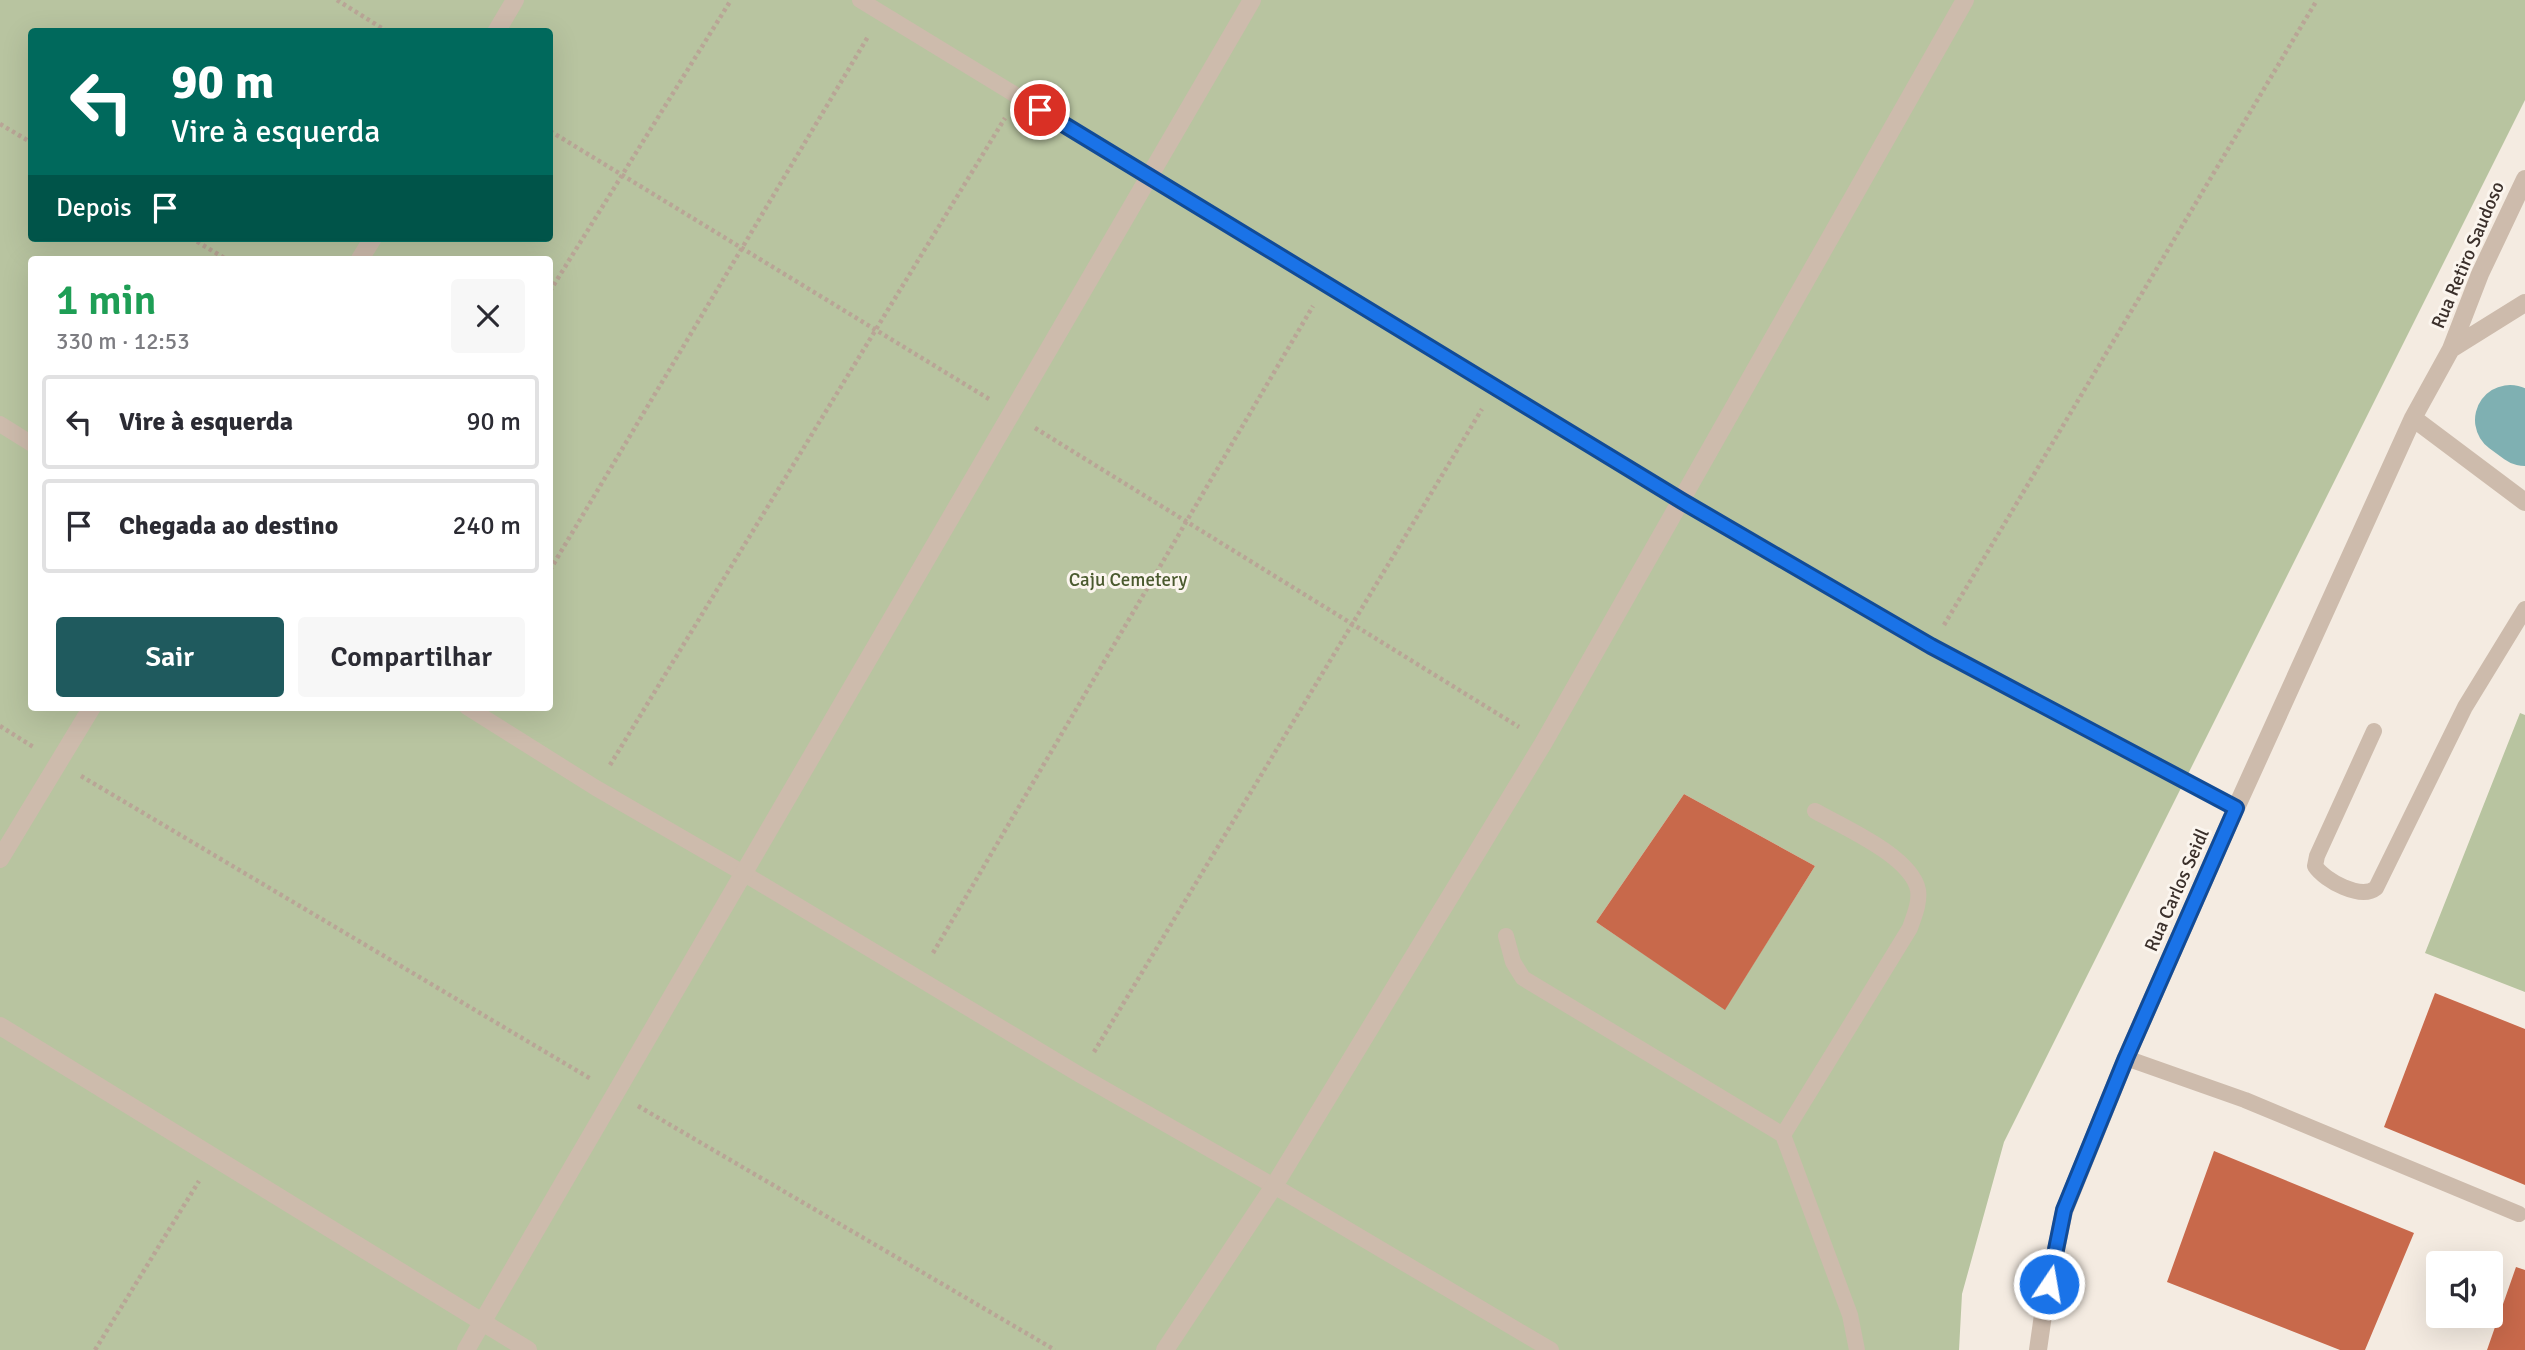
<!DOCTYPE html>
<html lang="pt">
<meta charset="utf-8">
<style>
:root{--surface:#fff;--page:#f7f7f7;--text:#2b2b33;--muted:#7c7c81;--line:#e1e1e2;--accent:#1f5a5e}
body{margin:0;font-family:Signika,sans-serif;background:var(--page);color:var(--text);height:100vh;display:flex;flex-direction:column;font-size:26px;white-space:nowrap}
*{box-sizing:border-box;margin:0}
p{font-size:23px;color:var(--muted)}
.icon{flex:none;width:38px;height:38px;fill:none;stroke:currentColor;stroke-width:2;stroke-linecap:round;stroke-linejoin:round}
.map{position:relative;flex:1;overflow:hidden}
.drawer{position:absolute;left:28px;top:256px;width:525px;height:455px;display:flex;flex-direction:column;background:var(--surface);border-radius:7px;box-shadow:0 7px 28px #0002}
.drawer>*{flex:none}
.top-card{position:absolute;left:28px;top:28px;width:525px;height:214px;border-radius:7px;box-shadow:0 7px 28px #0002;background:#00695c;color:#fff;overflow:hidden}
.tools{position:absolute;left:2426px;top:1251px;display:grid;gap:14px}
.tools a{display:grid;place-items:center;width:77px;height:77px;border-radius:7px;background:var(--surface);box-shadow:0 7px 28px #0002;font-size:35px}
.pin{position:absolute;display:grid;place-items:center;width:60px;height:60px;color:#fff;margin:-30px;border:4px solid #fff;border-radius:50%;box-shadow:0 2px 7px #0007}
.me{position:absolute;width:77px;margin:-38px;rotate:12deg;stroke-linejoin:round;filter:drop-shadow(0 0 5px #0008)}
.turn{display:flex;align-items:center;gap:24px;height:147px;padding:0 28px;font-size:32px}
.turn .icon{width:91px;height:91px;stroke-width:2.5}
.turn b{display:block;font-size:49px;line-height:60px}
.then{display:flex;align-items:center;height:66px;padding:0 28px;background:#0003;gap:14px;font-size:26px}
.round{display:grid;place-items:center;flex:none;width:74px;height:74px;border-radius:7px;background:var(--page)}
.head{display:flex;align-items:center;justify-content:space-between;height:119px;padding:0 28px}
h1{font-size:42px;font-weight:600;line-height:52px;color:#1e9e55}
.primary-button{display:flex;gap:14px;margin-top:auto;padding:14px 28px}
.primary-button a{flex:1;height:80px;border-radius:7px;background:var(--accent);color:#fff;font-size:28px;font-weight:600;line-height:80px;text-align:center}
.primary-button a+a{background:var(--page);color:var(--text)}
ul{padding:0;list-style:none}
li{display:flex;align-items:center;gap:21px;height:94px;margin:0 14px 10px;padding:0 14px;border:4px solid var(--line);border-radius:7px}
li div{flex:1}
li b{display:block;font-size:26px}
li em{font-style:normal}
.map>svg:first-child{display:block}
</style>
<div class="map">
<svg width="2525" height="1350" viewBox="0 0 2525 1350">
<rect width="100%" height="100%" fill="#f4ebe1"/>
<path fill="#b8c4a0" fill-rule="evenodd" d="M0,0H2525V100L2004,1142L1962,1294L1959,1350H0ZM32,32H550V238H32ZM32,259H550V707H32ZM1684,794L1815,866L1725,1009L1596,922Z
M2520,713L2525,715V992L2425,953Z"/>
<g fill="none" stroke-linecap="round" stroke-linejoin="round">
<path stroke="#7fb0b2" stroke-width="70" d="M2510,420L2525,431"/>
</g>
<path fill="#c8694b" d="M1684,794L1815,866L1725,1010L1596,922Z
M2435,993L2525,1029V1185L2384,1127Z
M2214,1151L2414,1233L2365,1350H2340L2167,1282Z
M2516,1267L2525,1270V1350H2487Z"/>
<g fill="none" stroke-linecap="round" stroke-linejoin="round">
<path stroke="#b9a596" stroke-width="4.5" stroke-dasharray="3.5 3.5" stroke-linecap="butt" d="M337,0L388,32
M0,124L32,143
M550,131L989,399
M191,238L226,259
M550,291L731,0
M1035,428L1519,727
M550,570L869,35
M1944,625L2317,0
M0,726L35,748
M610,765L1005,118
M81,776L591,1079
M933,953L1313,306
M1094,1052L1482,409
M638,1106L1055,1350
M95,1350L199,1181"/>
<path stroke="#cdbbac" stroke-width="16" d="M860,0L1682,501L1931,647L2236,808
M0,424L32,444
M467,707L596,788L743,873L1080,1075L1274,1186L1551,1350
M2374,731L2317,856L2315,866C2325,881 2361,900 2376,888L2465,707L2525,609
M1506,936L1513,962L1523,978L1783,1135L1910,928C1914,916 1920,903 1918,890C1911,856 1843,827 1815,811
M2126,1058L2245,1100L2519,1214
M1783,1135L1850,1315L1857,1350"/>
<path stroke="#cdbbac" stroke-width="18" d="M496,32L515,0
M360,259L373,238
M0,859L92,707
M0,1026L528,1350
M466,1350L1252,0
M1165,1350L1274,1186L1544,742L1965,0"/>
<path stroke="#cdbbac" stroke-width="18" d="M2451,349L2525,303
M2413,418L2525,502
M2038,1350L2044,1308L2064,1211L2126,1058L2236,808L2413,418L2451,349L2480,274L2525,179"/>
</g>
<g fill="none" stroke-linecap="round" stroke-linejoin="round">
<g stroke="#114b97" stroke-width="18">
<path id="route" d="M1040,110L1682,501L1931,646L2236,808L2126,1058L2064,1210L2049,1284"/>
</g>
<use href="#route" stroke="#1a73e8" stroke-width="12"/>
</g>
<g text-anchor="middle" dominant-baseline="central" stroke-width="6" stroke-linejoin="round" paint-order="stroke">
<g font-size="19" fill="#3b302b" stroke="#fbf5ee">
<text transform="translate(2468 255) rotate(-67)">Rua Retiro Saudoso</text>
<text transform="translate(2177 890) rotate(-66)">Rua Carlos Seidl</text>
</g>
<g font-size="19" fill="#4a5a2e" stroke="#fbf5ee">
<text x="1128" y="580">Caju Cemetery</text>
</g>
</g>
</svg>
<div class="tools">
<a><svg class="icon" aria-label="sound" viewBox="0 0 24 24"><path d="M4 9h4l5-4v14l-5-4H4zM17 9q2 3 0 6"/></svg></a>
</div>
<div class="pin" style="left:1040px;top:110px;background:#d93025"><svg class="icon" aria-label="arrive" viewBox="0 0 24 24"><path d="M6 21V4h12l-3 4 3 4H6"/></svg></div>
<svg class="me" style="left:2049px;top:1284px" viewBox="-20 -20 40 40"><circle r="17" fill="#1a73e8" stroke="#fff" stroke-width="3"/><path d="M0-11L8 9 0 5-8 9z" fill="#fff"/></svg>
<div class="top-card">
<div class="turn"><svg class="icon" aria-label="left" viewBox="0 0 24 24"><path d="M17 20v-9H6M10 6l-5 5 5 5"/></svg><div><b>90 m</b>Vire à esquerda</div></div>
<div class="then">Depois<svg class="icon" aria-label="arrive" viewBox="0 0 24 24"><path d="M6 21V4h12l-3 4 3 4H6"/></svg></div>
</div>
<section class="drawer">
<div class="head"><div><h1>1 min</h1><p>330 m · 12:53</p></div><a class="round"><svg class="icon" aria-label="close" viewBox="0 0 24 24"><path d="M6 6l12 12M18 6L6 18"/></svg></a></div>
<ul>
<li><svg class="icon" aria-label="left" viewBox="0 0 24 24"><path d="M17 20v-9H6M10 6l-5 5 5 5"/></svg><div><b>Vire à esquerda</b></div><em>90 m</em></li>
<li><svg class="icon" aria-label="arrive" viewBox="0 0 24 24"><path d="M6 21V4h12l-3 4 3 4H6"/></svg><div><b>Chegada ao destino</b></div><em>240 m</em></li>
</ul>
<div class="primary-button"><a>Sair</a><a>Compartilhar</a></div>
</section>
</div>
